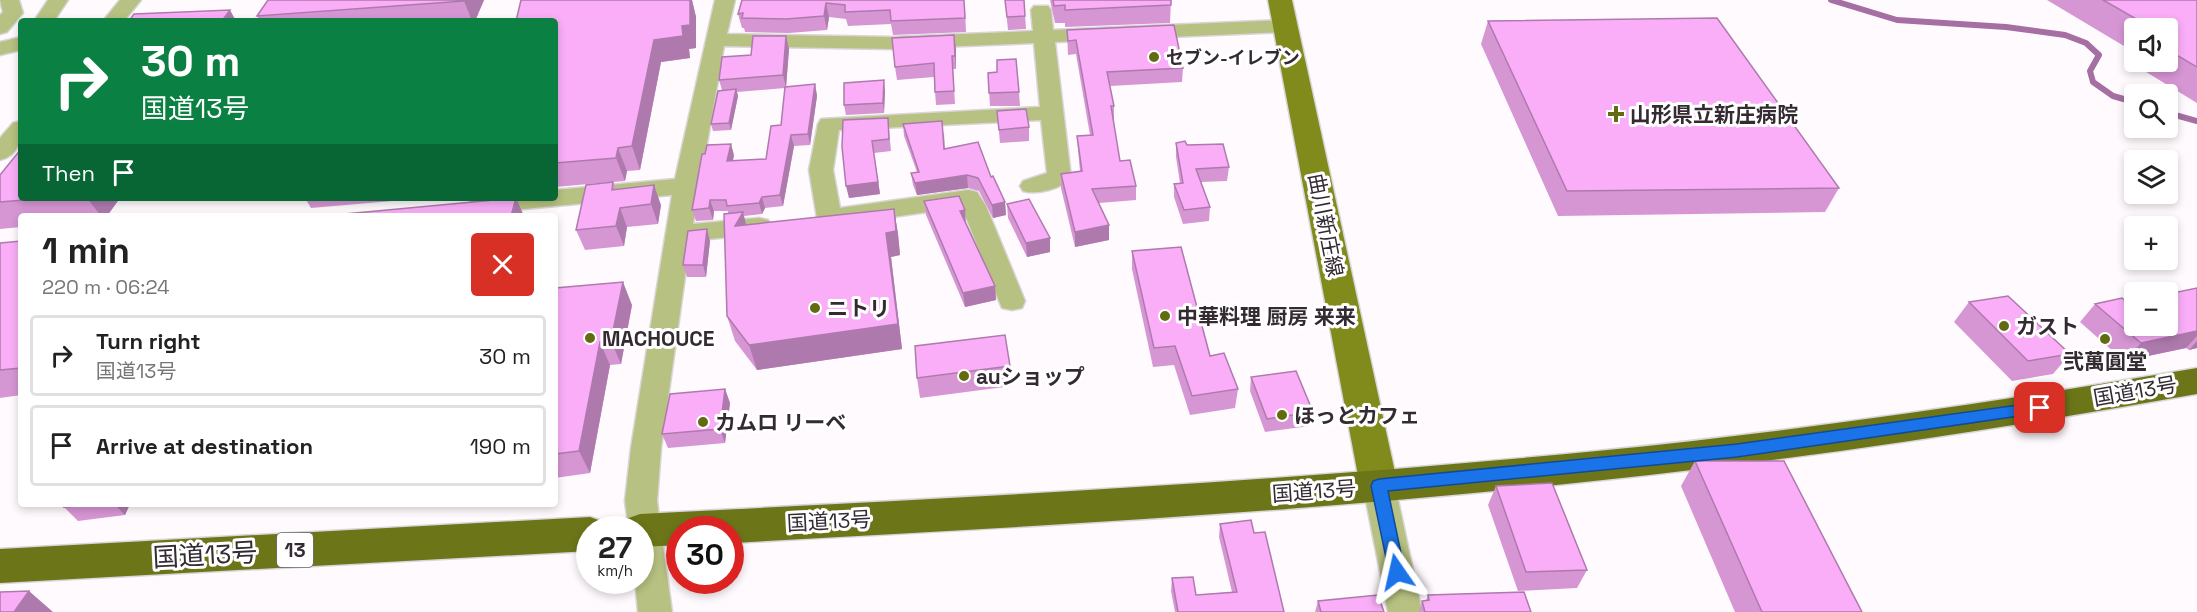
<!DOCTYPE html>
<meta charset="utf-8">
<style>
:root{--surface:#fff;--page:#f6f6f6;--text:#222;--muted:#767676;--line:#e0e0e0}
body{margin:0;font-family:"Space Grotesk","Noto Sans JP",sans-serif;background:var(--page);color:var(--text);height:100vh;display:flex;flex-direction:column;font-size:22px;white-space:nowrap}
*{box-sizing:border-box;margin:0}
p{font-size:20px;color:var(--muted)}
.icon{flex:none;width:33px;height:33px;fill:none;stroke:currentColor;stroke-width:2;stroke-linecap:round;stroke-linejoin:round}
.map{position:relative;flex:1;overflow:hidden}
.details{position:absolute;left:18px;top:213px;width:540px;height:294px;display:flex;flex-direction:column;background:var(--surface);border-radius:6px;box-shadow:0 3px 9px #0003}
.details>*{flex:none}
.hud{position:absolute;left:18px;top:18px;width:540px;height:183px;border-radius:6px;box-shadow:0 3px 9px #0003;background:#0b8043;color:#fff;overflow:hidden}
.tools{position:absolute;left:2124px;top:18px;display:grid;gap:12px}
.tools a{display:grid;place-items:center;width:54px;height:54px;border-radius:6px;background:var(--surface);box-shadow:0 3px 9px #0003;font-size:30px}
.speed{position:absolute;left:576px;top:516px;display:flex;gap:12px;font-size:30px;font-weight:700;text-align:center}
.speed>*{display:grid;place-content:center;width:78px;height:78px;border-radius:50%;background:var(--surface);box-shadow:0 3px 9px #0003;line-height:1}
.speed small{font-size:15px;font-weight:400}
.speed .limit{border:9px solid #d22;background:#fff;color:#111}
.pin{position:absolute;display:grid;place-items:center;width:51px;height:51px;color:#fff;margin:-26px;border-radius:12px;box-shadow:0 3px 9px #0006}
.me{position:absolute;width:66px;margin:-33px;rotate:349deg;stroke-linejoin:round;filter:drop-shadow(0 0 4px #0008)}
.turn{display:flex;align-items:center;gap:21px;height:126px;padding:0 24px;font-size:27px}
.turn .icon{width:78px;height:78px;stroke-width:2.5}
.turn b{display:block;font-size:42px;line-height:51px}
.then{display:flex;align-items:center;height:57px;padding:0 24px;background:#0003;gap:12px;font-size:22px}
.round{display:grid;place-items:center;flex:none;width:63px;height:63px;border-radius:6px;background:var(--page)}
.head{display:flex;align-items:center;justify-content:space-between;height:102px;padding:0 24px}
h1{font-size:36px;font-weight:800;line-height:45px}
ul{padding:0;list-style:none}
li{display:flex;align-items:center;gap:18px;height:81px;margin:0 12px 9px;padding:0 12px;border:3px solid var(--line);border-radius:6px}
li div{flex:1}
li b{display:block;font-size:22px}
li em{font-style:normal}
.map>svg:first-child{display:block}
</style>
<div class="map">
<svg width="2197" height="612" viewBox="0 0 2197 612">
<rect width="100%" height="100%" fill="#fffafe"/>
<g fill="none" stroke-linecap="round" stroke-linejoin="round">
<path stroke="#a56fa4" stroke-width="6" d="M1831,0L1897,20L2006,27L2065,35L2086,43L2099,55L2090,71L2093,82L2113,96
M2113,96L2134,102
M2168,113L2197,121"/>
<g stroke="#dad5d9" stroke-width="3">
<path id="minor" d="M0,0H19L23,13L7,32L0,34V15L3,12Z
M48,0H68L54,21H34Z
M120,0H141L124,21H103Z
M715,0H735L727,34L892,37L1033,31L1031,10L1034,6H1048L1051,10L1053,30L1285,20L1292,22L1295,26L1292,30L1285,32L1055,42L1071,177C1063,189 1036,195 1023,191L1020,186L1023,181L1047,173L1041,120L839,130L833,170L840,208L968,190L977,192L986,206L1025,301L1022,308L1012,310L1002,308L999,301L962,207L830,226L821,224L817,218L809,170L818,124L821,119L1040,107L1034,43L892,49L724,46L693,224L759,218L768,220L772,226L768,232L759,234L690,241L661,448L657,501L672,612H638L635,580H640V530H629L625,501L631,448L672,195L481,213L472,211L469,205L472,199L477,198H555V190L675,179Z
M21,37V50L0,55V42Z
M21,121C21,139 20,155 0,160V138L13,123Z
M1379,473L1390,477L1395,486L1422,612H1388L1363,486L1368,477Z"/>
</g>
<g stroke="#dad5d9" stroke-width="3">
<path id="major" d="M1268,0H1292L1398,486L1392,497L1379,501L1366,497L1360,486Z"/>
</g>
<g stroke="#dad5d9" stroke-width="3">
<path id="highway" d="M2197,368V394C2000,429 1802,459 1603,480C1313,512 1022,527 730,543V530H680V545L640,547V530H621L626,519L640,514C959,498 1279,482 1597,451C1798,431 1998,402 2197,368Z
M590,517L604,522L607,530H590V551L0,583V549Z"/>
</g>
<use href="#minor" fill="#b7c181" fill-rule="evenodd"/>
<use href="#major" fill="#808b1c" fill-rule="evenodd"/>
<use href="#highway" fill="#6c7618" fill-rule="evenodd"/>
</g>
<path fill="#d696d4" d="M268,0H484L475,21H260L257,16Z
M692,0L696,17V48L689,49L690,58L661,62L640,170L627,171L625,181L613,182L616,189L661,205L658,224L627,227L624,246L585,250L576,230L611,182L555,187V21Z
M742,0L965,9L966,32L893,35L891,24L848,26L846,19L829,17L827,30L789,33L745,32L744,28H742L738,14Z
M1005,0H1024L1026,29L1008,30Z
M1050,0H1171L1170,23L1065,27V23H1055Z
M2047,0H2197V103L2133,64L2135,62H2168V28H2134V52Z
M1488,21L1839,188L1825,212L1558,216L1481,44Z
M1067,30L1183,68L1182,82L1110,86L1114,106V121H1113L1120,161L1136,186V200L1099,203L1109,225V240L1075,247L1061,188V174L1080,171L1078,150L1077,136L1090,135L1076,54L1068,55Z
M786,36L789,49L786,87L815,84L817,96L810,145L794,146L783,206L765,208L762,214L744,216L746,225L894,209L898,234L900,255L891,257L902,349L757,370L735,341L727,316L728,211H714L713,220L696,221L692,210L734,155L733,161L766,159L781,125L785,88L737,92L738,96L731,130L713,131L711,124L722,90L719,80L751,55Z
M956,49V69H953L955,104L936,105L934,77L897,80L895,67Z
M997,72L1019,92L1020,106H990L988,73Z
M885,91L884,113L846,115L844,105Z
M997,111L1029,127V141L1000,143Z
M843,120L889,130L891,151L874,153L880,194L849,198Z
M903,124L944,133L945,149L991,177L1005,202L1006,215L993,218L979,191L968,188L917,195L913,185L911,173L917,172L904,136Z
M1176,143L1187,145L1229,167L1227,181L1201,182L1210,207L1209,221L1183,224L1174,197V184L1180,183L1176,157Z
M0,175L21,198H120L107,216H21V227L0,229Z
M305,198H427L311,208Z
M924,201L966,223L995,286L996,300L965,307L926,215Z
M1007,204L1050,252L1027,257L1008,218Z
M21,241V395L0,398V243Z
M710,241L706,277H687L683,265Z
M1132,251L1210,356L1238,389L1235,408L1190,415L1174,365L1153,367L1132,269Z
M555,288L632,305L621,364L610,365L590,473L555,478Z
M2197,288V348L2189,350L2186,348L2124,361L2080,322L2095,304L2128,303Z
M1969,302L2070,354L2053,374L2012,381L1954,322Z
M1010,366L1012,386L920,398L917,378Z
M1251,377L1313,412L1310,426L1265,432L1250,391Z
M725,389L730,403L725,443L668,448L662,434Z
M1695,461L1862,612H1735L1681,486Z
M1496,486L1587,570L1577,588L1518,591L1488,505Z
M65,504H130L125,515L78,521L64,507Z
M1220,524L1254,533L1284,612H1175L1171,591L1172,578L1196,595L1232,592L1219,537Z
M1428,595L1531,612H1419L1422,601H1426Z
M1318,601L1384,612H1315Z"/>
<path fill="#ae7aad" d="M464,0H484L475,21H472L464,1Z
M687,0H692L696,17V48L689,49L690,58L661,62L640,170L632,146L654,40L682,26Z
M826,3L829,17L827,30L824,16Z
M230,10L236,21H222Z
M954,35L956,49V69L955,56Z
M786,36L789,49L786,88L783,75Z
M884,80L885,91L884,113L883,103Z
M815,84L817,96L810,145L808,134Z
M736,89L738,96L731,130L729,123Z
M791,135L794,146L783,206L780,195Z
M872,141L880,194L849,198L846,186Z
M731,144L734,155L730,173L727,161Z
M618,148L627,171L625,181L616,158Z
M967,175L968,188L917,195L915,183Z
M654,185L661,205L658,224L651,204Z
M762,197L765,208L762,214L759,203Z
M87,198H120L107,216H101Z
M516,198L524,216H511Z
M710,200L714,211L713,220L709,208Z
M1005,202L1006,215L993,218L992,205Z
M620,208L627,227L624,246L616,226Z
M894,209L898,234L900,255L891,257L902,349L757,370L749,345L886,233Z
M965,210L966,224L960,211Z
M743,212L749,237L735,226Z
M1109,225V240L1075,247V232Z
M707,229L710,241L706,277L703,265Z
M1050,238V252L1027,257L1026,243Z
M623,282L632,305L621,364L611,341Z
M995,286L996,300L965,307L963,293Z
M2197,331V336L2186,348L2124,361L2141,343Z
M2197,341V348L2189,350Z
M600,342L610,365L590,473L579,451Z
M725,389L730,403L725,443L720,429Z
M114,504H130L125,515Z
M29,591L53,612H14Z"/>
<path fill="#f9aef7" stroke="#ae7aad" stroke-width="1.5" d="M268,0H464V1L257,16Z
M521,0H690V25L682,26L683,36L654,40L632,146L618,148L616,158L555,163V21H516Z
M742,0H964L965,18L891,21L890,10L845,12V5L826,3L824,16L786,19L742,18L743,13L738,14Z
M1005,0H1024L1025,16L1007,17Z
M1053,0H1171V5L1065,10V5L1054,6Z
M2103,0H2197V67L2168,50V28H2152Z
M230,10L222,21H129L134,14Z
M1717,18L1839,188L1567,191L1488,21Z
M1174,25L1183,68L1107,72L1114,106H1111L1120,161L1130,160L1136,186L1092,189L1109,225L1075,232L1061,174L1082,171L1077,136L1093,135L1076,40L1068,41L1067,30Z
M954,35L955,56H952L954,91L935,92L934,63L895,67L892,38Z
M753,36H786L783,75L719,80L722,57L751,55Z
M1016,59L1019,92L989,93L988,73L997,72V60Z
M884,80L883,103L844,105V83Z
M815,84L808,134L791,135L780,195L762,197L759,203L727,206L726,200H710L709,208L692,210L702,154H705L707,145L731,144L727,161L766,159L771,126L781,125L785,87Z
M736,89L729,123L711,124L718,91Z
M1026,109L1029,127L999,130L997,111Z
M888,118L889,139L872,141L878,182L846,186L842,147L843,120Z
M942,121L944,149L978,142L991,177L993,176L1005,202L992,205L978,178L967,175L915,183L911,173L919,172L903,124Z
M1185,141L1187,145L1223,144L1229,167L1196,169L1210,207L1184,210L1174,184L1183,183L1176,143Z
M21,149V198H47L0,202V175Z
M613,182L612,190L654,185L651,204L620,208L616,226L576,230L586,185Z
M959,196L965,210L960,211L995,286L963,293L924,201Z
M516,198L511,216H323Z
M1029,199L1050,238L1026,243L1007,204Z
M894,209L896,231L886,233L898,324L749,345L727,316L724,214L743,212L735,226Z
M707,229L703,265H683L688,231Z
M21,241V368L0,370V243Z
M1181,247L1210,356L1224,353L1238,389L1192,396L1175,346L1154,348L1132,251Z
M623,282L611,341L600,342L579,451L555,454V288Z
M2197,288V331L2141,343L2095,304L2122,298L2128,303L2134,301V326H2168V294Z
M2008,296L2070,354L2028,361L1969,302Z
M1005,335L1010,366L917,378L915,346Z
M1296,371L1313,412L1267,419L1251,377Z
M725,389L720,429L662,434L670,394Z
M1695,461H1784L1862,612H1762Z
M1552,483L1587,570L1526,572L1496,486Z
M65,504H90L64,507Z
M1251,520L1254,533L1265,532L1284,612H1178L1172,578L1193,577L1196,595L1237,592L1220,524Z
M29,591L14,612H0V592Z
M1524,592L1531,612H1425L1422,601L1429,600L1428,595Z
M1378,595L1384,612H1321L1318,601Z"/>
<path fill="#1a73e8" stroke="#114b97" stroke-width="1.5" d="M2040,402L2045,404L2047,408L2045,412L2040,413L1737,457L1388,491L1405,572L1403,577L1397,579L1391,577L1389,572L1371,486L1373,481L1379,479L1737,444Z"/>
<g fill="#626b10" stroke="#fff" stroke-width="2">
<circle cx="1154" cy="57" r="6"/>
<path d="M1613 105h6v6h6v6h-6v6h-6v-6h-6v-6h6z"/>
<circle cx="815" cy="308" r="6"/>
<circle cx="1165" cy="316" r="6"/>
<circle cx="2004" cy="326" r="6"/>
<circle cx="590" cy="338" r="6"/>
<circle cx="2105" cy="339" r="6"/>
<circle cx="964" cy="376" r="6"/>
<circle cx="1282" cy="415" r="6"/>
<circle cx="703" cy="422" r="6"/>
</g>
<g text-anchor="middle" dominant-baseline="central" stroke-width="6" stroke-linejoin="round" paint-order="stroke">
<g font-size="18" font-weight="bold" fill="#332a32" stroke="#fff" text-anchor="start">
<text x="1166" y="57">セブン-イレブン</text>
</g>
<rect fill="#fff" stroke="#706a70" stroke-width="1.5" x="277" y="533" width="36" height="34" rx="4.5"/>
<g font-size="20" font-weight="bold" fill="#332a32">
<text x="295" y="550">13</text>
</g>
<g font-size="21" font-weight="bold" fill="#332a32" stroke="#fff" text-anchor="start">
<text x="1630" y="114">山形県立新庄病院</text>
<text x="827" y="308">ニトリ</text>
<text x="1177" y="316">中華料理 厨房 来来</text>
<text x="2016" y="326">ガスト</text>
<text x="602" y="338">MACHOUCE</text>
<text x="2105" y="361" text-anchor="middle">弐萬圓堂</text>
<text x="976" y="376">auショップ</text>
<text x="1294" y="415">ほっとカフェ</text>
<text x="715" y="422">カムロ リーベ</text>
</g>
<g font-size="21" fill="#332a32" stroke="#fff">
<text transform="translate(1326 225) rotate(79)">曲川新庄線</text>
<text transform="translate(2135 391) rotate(-10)">国道13号</text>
<text transform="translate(1314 491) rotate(-4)">国道13号</text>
<text transform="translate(829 521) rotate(-3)">国道13号</text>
</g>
<g font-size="26" fill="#332a32" stroke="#fff">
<text transform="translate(205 555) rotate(-3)">国道13号</text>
</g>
</g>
</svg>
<div class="tools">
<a><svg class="icon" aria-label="sound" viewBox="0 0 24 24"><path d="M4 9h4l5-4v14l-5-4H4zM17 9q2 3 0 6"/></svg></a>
<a><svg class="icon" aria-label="search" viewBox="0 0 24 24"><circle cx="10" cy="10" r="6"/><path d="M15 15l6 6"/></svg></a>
<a><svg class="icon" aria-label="layers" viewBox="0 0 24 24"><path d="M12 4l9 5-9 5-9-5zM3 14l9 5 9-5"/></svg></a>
<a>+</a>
<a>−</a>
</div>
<div class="speed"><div>27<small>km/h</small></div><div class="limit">30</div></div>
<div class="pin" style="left:2040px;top:408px;background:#d93025"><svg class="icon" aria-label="arrive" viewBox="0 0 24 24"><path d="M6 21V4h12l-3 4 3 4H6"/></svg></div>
<svg class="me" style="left:1397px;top:572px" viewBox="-20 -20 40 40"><path d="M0-17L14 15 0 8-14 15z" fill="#1a73e8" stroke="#fff" stroke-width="4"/></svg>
<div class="hud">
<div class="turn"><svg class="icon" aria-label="right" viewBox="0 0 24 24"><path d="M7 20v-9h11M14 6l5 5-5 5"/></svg><div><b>30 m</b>国道13号</div></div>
<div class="then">Then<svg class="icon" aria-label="arrive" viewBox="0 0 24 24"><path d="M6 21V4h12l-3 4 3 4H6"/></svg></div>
</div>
<section class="details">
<div class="head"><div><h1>1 min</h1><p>220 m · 06:24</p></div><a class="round" style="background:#d93025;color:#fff"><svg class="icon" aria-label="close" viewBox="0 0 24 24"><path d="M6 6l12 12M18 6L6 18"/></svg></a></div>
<ul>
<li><svg class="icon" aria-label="right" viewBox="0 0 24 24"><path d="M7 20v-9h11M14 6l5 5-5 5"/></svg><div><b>Turn right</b><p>国道13号</p></div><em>30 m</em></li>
<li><svg class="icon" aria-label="arrive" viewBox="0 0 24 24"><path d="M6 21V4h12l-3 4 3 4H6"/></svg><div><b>Arrive at destination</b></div><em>190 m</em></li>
</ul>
</section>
</div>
